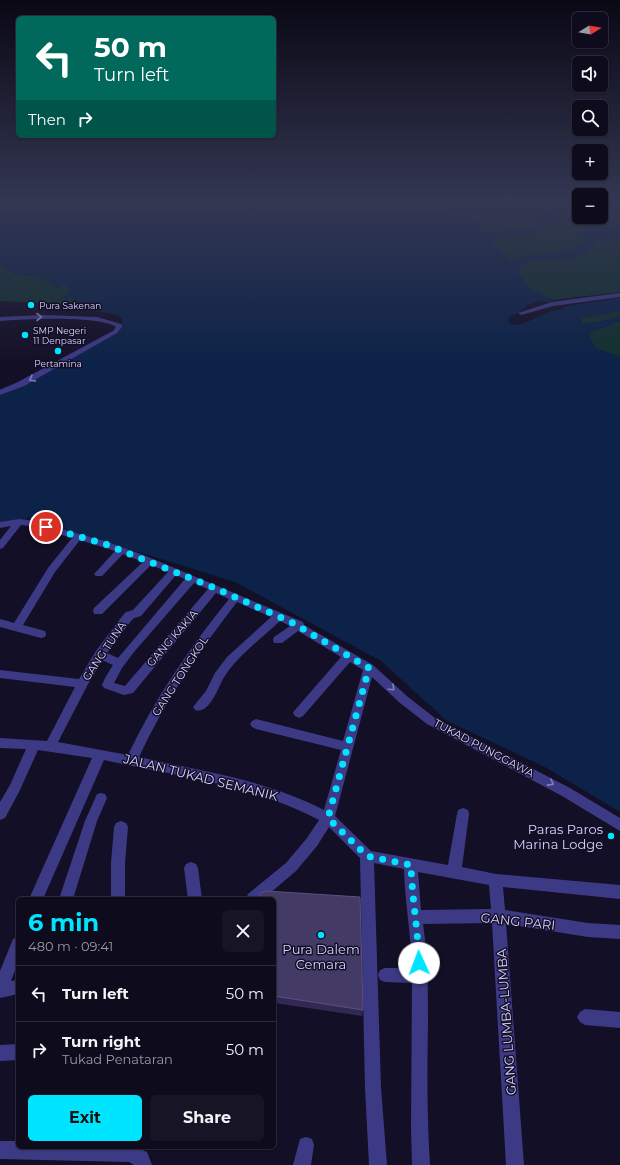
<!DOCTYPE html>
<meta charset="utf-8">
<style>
:root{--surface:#0e0b1c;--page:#171425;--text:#f1f3f6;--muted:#9b9ba3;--line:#2e2b3b;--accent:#00e5ff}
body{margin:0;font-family:Montserrat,sans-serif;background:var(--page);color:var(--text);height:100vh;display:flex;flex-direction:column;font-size:15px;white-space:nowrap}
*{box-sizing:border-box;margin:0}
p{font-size:13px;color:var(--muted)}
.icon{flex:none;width:22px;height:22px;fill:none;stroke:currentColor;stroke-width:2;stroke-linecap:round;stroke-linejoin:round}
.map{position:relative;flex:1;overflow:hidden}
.side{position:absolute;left:16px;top:897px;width:260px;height:252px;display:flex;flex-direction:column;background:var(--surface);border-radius:6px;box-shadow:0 1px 3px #0004,0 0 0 1px var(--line)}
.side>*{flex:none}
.top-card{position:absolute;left:16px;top:16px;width:260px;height:122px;border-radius:6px;box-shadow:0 1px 3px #0004,0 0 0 1px var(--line);background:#00695c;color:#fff;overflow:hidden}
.needle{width:26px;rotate:79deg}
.tools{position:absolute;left:572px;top:12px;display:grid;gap:8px}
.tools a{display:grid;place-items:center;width:36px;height:36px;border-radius:6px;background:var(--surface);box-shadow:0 1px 3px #0004,0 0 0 1px var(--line);font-size:20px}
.pin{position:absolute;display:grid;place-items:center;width:34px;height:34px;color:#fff;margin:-17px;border:2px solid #fff;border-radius:50%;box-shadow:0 1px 4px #0007}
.me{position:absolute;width:44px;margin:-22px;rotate:358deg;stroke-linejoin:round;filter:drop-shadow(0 0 3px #0008)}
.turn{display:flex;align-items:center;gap:14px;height:84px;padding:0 12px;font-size:18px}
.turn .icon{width:52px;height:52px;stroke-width:2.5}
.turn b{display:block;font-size:28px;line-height:34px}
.then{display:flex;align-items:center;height:38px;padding:0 12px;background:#0003;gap:8px;font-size:15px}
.round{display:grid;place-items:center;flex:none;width:42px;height:42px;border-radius:6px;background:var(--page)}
.headline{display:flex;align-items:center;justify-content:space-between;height:68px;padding:0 12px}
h1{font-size:24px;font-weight:700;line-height:30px;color:var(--accent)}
.primary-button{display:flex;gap:8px;margin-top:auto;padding:8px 12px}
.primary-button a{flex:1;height:46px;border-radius:6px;background:var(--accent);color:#111;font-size:16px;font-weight:700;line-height:46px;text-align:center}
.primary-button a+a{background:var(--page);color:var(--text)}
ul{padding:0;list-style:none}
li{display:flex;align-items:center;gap:12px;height:56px;padding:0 12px;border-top:1px solid var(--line)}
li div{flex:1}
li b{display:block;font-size:15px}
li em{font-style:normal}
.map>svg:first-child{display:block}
</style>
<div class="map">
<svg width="620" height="1165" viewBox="0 0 620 1165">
<rect width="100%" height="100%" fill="#130f26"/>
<path fill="#12302f" d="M453,203H579V217H601V203H620V227L608,228L587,225L585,227V239C561,260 557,251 530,255C522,257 516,260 508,261L500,250L490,246L491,243L496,241L500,236C513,233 526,234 538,229C545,227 549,223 556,222L561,214C555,209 550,204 542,207V214L540,216L536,227L526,230L487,233L484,232L479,227L480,221L470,219L467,215L459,214L455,211L456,205Z
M620,234V292L552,300L530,289L517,272L520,266L532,260L565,259L583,254L597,240H603L610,241Z
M0,264L15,274L39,277L54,284L68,285L71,298L81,301L62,304L0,301Z
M620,310V317L583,325L579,317L605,314Z
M620,321V357L595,348L589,336L588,333Z"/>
<path fill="#0c2248" d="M0,203H453L456,205L455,211C459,214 464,213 467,215C472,218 477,220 482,223L479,227L484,232L487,233L526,230L536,227L537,224L534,218L542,215L541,209C550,202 559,210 563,218L560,220L547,224L536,231L525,234L500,236L496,241L491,243L490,246L500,250L508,256L509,260C516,260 523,257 530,255C557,251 561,260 585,239L586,236L581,231L585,226L608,228L620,227V234L610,241L603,240H596L593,247L583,254L565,259L532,260L520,266L517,272L530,289L540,293L554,302L540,301L527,305L520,312L509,317L508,320L510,324C525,329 546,308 564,310L563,308L569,306L620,298V310L605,314L579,318L583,325L620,317V321L588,333L595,348L620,357V812L545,767L447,721L381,661L235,582L29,518L0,523V389L14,384L106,334L108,335L122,323V319C116,310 79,311 67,310L62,304L80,301L71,298L62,299L63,296L69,294L68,285H63L56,288C47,275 31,277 17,274C11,273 5,267 0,264Z"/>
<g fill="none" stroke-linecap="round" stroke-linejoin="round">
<path fill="#3d3a85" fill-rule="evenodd" d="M620,293V297L553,306L521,315L518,313L552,302Z
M43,315L97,317L121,324L122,327L117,333L24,386L0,395V390L18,382L113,331L116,327C99,315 22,319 0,321V317Z
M19,519L30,520L108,542L146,556L303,622L304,625L373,665L408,697L435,718L570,788L620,818V831L562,796L427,724L400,703L372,677L335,816L371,851L448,865L457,814L458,810L463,808L468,810L469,814L462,867L496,874L620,885V899L503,887L505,910L588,923L620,925V939L588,937L506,924L524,1165H506L492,923L423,924C428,957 428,991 428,1024C427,1071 427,1118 430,1165H412L411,1127L412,983L385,982L380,980L378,975L380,970L385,968H412C411,935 405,902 404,869L374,863L381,1088L387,1165H369L365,1088L360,858L329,827L317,846L296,871L263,899H246L248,894L286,863L307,838L319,820C253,785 176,776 104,760L43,899H29L92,758L38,750L19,792L5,818L0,820V802L10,785L26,749L0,748V738L47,741L75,687L0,678V670L79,679L96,651L123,615L126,612L133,610L168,572L151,565L102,614H94L93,611L94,608L143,562L123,554L102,576H96L94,574L96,572L115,551L80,540L55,572L23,625L45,631L46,634L45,637L41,638L0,627V619L14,623L48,568L72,538L30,526L21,525L3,548L0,549V540L11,526L0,528V522ZM176,575L185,579L118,658L107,653L131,621L134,618L141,616ZM194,583L208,589L125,686L114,683L122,668L134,652ZM216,593L229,599C190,647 155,698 128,755L58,742L87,686L102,660L113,665L105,678L102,685L104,688L124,695L133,693ZM237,602L271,617L227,657L215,673L206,691L193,707L195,710C209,715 218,688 223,679C237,656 261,639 280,621L290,626L274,637L273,640L274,643H282L298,631L341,657L295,710L293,713L295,716L299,718L303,716L350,662L363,670L343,741L256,719L252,721L250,724L252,727L256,729L341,750L324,810C266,780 202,771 139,757C165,701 199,651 237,602ZM418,872L489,885L491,909L421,910Z
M101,793L105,794L107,798L97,821L73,899H59L85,821L97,794Z
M121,821L126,823L128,827L125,863V899H111V863L114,827L116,823Z
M191,862L196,864L198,868L202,899H188L184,868L186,864Z
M18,937V962L11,981L18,980V994L0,998V971L13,939Z
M585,1009L620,1012V1028L585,1025L580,1022L577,1017L580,1012Z
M18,1044V1060L0,1061V1045Z
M306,1137L312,1139L314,1145L311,1165H293L300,1139Z
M0,1141H18V1147H136L147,1152L152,1165H134L129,1162L0,1159Z"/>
</g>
<path fill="#312854" d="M274,899L363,1010L362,1016L274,1003Z"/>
<path fill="#433a66" stroke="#5a527e" d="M266,891L360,897L363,1010L274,996V899H260V893Z"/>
<defs><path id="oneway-chevron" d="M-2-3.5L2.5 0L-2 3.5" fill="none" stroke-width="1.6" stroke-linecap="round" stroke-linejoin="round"/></defs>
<g stroke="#837fbc">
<use href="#oneway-chevron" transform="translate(39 317)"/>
<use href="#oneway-chevron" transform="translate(32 379) rotate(150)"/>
<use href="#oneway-chevron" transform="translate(392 688) rotate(43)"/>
<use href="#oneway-chevron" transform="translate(551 783) rotate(28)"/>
</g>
<linearGradient id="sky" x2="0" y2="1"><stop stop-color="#0a0815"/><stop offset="0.55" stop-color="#333752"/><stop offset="1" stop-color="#333752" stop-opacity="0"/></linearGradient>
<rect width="620" height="366" fill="url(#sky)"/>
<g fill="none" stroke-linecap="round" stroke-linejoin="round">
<path stroke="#00e5ff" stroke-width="7" stroke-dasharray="0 12.6" d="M46,527L105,544L215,588L293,623L369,668L328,818L367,856L411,865C412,898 418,930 419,963"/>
</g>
<g fill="#00e5ff" stroke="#130f26" stroke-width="1.5">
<circle cx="31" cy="305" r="4"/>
<circle cx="25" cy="335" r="4"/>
<circle cx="58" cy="351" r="4"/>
<circle cx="611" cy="836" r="4"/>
<circle cx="321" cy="935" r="4"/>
</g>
<g text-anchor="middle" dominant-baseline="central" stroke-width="3" stroke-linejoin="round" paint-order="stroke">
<g font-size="9" fill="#d9d4ff" stroke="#130f26" text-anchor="start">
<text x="39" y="305">Pura Sakenan</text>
<text x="33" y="330">SMP Negeri<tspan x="33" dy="10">11 Denpasar</tspan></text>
<text x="58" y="363" text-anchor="middle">Pertamina</text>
</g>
<g font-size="11" fill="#d9d4ff" stroke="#130f26">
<text transform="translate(172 638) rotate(-49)">GANG KAKIA</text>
<text transform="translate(104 651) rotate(-56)">GANG TUNA</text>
<text transform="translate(180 676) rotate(-57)">GANG TONGKOL</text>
<text transform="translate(484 748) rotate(28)">TUKAD PUNGGAWA</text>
</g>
<g font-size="13" fill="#d9d4ff" stroke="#130f26">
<text transform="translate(201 777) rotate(14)">JALAN TUKAD SEMANIK</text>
<text transform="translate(518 921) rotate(6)">GANG PARI</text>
<text transform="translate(506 1022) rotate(-94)">GANG LUMBA-LUMBA</text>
</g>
<g font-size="13" fill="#d9d4ff" stroke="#130f26" text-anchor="end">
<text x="603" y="829">Paras Paros<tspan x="603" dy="15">Marina Lodge</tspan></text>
<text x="321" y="949" text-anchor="middle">Pura Dalem<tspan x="321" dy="15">Cemara</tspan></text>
</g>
</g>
</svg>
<div class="tools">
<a><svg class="needle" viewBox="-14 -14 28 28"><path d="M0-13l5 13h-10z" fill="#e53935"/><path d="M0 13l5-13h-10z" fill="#9b9ba3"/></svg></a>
<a><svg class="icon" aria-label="sound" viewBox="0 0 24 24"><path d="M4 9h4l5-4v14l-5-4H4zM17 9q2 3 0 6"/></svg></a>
<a><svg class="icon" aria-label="search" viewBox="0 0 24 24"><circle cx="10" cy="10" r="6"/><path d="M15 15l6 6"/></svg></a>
<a>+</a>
<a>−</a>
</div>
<div class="pin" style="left:46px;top:527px;background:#d93025"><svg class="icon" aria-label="arrive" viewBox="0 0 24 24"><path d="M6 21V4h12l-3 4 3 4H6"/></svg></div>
<svg class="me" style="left:419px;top:963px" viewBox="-20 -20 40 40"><circle r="19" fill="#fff"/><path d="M0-13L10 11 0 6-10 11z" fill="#00e5ff"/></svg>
<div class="top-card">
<div class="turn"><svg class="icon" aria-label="left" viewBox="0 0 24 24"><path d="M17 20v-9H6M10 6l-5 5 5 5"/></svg><div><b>50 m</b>Turn left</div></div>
<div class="then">Then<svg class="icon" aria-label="right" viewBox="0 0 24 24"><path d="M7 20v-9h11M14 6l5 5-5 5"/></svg></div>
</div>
<section class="side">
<div class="headline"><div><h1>6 min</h1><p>480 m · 09:41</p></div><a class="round"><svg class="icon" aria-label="close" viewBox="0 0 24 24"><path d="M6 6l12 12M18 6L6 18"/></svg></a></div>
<ul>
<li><svg class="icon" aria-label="left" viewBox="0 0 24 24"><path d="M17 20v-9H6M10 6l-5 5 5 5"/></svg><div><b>Turn left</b></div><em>50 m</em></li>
<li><svg class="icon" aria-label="right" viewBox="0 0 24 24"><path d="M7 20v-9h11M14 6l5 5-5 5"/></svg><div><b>Turn right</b><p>Tukad Penataran</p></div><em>50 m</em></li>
</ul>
<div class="primary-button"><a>Exit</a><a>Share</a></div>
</section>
</div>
